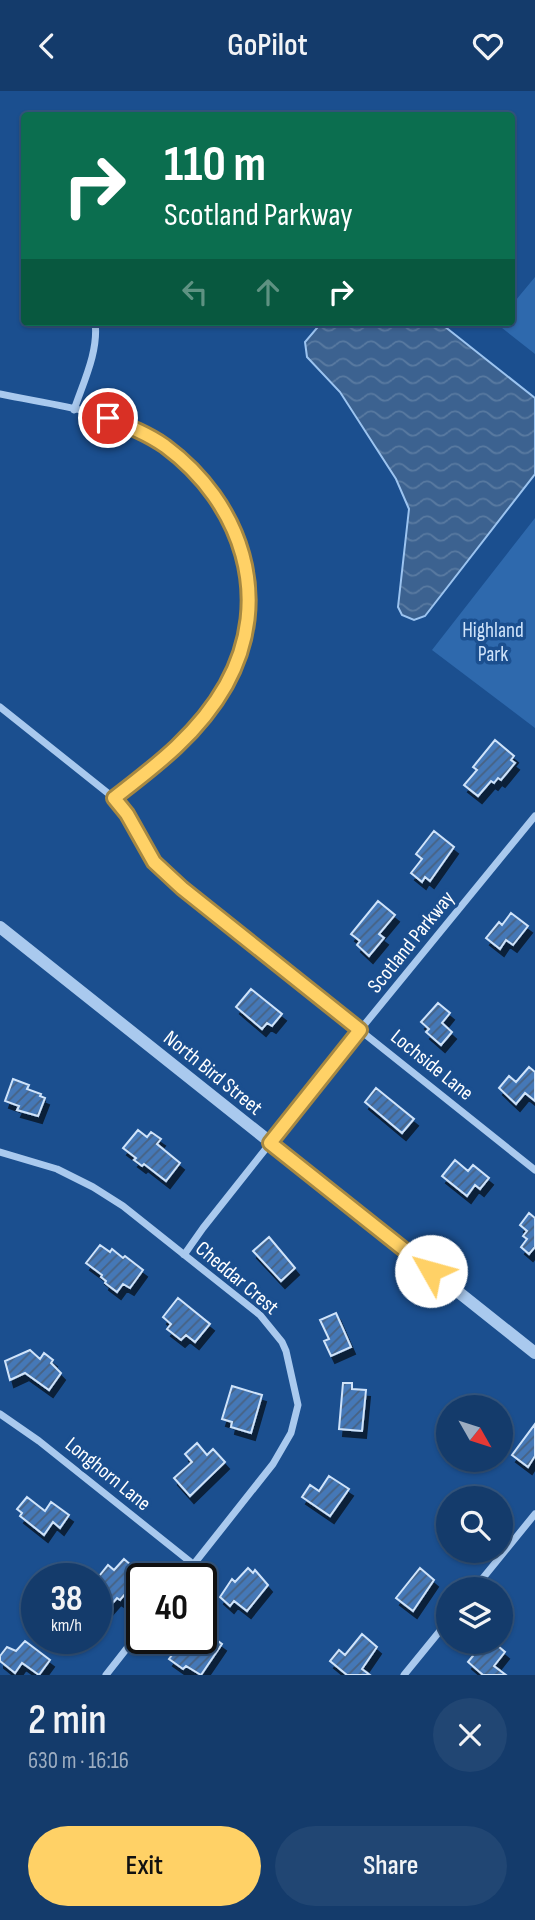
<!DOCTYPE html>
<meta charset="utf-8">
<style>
:root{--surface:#143b6b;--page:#214673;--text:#f1f3f6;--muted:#9dadc1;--line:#33557e;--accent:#ffd166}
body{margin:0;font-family:"Sofia Sans Condensed",sans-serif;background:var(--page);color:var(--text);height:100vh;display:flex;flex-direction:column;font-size:26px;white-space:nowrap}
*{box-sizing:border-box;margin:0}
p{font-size:23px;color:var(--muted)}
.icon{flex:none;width:38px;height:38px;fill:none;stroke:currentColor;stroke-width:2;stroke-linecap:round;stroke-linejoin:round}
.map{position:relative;height:1584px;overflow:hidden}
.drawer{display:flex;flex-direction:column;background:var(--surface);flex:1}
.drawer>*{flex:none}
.hud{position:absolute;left:21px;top:21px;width:494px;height:214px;border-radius:7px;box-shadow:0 2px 5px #0004,0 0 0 2px var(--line);background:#0b6e4f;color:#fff;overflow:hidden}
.needle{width:46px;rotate:129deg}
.buttons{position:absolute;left:436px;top:1304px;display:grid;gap:14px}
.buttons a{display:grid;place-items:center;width:77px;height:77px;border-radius:50%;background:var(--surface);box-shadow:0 2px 5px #0004,0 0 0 2px var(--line);font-size:35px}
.speed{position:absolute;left:21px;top:1472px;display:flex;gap:14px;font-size:35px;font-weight:700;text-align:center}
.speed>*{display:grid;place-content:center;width:91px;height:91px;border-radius:50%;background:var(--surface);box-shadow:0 2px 5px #0004,0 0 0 2px var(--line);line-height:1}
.speed small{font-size:18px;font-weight:400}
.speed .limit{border:4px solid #111;border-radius:10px;background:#fff;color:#111}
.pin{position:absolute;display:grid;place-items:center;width:60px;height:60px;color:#fff;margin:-30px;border:4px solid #fff;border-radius:50%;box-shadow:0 2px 7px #0007}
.me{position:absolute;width:77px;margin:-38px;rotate:308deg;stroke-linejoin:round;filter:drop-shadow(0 0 5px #0008)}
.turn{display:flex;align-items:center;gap:24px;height:147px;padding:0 28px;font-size:32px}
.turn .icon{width:91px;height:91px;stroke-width:2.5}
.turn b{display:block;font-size:49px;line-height:60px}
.lanes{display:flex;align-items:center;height:66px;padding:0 28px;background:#0003;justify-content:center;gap:35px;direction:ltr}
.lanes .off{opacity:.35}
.round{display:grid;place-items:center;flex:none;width:74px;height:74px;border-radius:37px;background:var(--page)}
.headline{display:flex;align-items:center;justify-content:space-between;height:119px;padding:0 28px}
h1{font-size:42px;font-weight:600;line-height:52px}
.primary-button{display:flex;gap:14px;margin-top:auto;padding:14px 28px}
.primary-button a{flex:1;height:80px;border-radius:42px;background:var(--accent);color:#111;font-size:28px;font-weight:600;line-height:80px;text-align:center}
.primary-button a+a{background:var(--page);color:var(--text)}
header{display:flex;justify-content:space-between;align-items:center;height:91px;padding:0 28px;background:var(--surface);font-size:32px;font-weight:600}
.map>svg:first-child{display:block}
</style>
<header><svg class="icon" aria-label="back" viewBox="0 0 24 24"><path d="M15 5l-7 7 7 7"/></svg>GoPilot<svg class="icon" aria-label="heart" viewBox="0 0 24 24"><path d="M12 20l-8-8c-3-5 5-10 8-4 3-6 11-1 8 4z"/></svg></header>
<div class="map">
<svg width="535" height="1584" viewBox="0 0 535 1584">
<defs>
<pattern id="water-waves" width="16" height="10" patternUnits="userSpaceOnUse" patternTransform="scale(1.75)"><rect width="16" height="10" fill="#3c6290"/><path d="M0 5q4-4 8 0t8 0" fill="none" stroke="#597aa1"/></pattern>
<pattern id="building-hatch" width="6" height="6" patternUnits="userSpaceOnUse" patternTransform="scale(1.75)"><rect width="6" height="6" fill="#4478b7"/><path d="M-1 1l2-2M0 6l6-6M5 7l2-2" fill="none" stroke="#486282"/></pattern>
<filter id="shadow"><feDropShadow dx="4" dy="7" stdDeviation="0" flood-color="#0009"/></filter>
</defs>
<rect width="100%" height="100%" fill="#1b4f8f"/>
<path fill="#2e69ad" d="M535,186V263L497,233L511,231V215Z
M535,427V637L432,559Z"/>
<path fill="url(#water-waves)" stroke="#9cc4f0" stroke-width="2" d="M322,231H439L535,307V383L425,525L414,529L402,524L398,516L409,418L396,388L340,301L307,266L305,251Z"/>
<path fill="url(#building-hatch)" stroke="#cfe3fa" stroke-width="2" filter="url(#shadow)" d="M495,649L514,665L511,669L515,672L501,689L498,687L494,692L491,690L478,705L464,694L477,679L473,676Z
M434,740L454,756L430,790L425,786L422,791L411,782L422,768L416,763Z
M378,810L395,824L379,843L384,847L369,865L357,854L360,850L351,843Z
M511,822L528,835L513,854L506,849L500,858L486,847L499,831L502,834Z
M251,898L282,923L272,935L267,932L262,938L236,916Z
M438,912L450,922L442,932L452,941L441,954L426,941L429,938L421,931Z
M529,976L535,981V1010L525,1002L516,1013L499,997L509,985L516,991Z
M13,988L29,994L27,998L41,1003L40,1005L45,1007L38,1025L17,1019L19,1015L5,1010Z
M376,997L414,1028L402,1042L365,1011Z
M138,1039L147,1046L151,1041L161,1048L157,1053L180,1072L166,1090L144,1073L142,1075L134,1069L136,1067L123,1057Z
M455,1069L468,1080L473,1074L489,1087L480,1098L475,1094L467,1105L442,1085Z
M529,1122L535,1127V1156L529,1163L521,1156L527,1148L523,1145L527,1140L520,1134Z
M269,1146L295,1177L281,1190L253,1160Z
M100,1154L110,1161L112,1158L123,1167L125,1165L143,1179L130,1197L123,1193L117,1201L105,1192L106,1190L101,1186L102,1184L86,1172Z
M178,1207L210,1233L195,1251L186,1244L181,1249L167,1238L171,1233L163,1226Z
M336,1222L351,1256L331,1265L324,1250L329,1248L320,1229Z
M30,1259L40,1268L44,1262L53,1269L51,1272L61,1282L49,1299L25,1282L10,1289L5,1270Z
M343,1292H352V1298L366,1299L362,1340L339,1338Z
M232,1295L262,1304L251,1342L231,1336L232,1331L222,1328Z
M535,1333V1365L528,1376L512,1364Z
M197,1352L207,1364L213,1358L225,1371L190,1405L174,1387L192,1371L185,1363Z
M329,1385L349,1398L330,1425L302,1406L310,1394L319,1400Z
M27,1406L45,1420L51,1411L69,1424L60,1437L53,1431L44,1444L20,1425L22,1422L17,1418Z
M124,1468L139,1481L130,1492L133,1494L120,1509L117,1507L103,1523L96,1517V1489L108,1474L114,1479Z
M248,1477L253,1482L255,1479L268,1494L247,1520L234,1510L230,1515L220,1506L232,1488L235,1491Z
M420,1477L434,1489L413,1520L396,1507Z
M206,1541L222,1553L201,1584L186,1575L183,1578L169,1568L185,1547L195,1555Z
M362,1543L377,1556L362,1578L370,1584H347L330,1570L339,1559L345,1564Z
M25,1550L50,1569L39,1584L22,1572L15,1582L0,1570V1565L7,1556L16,1560Z
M485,1550H492L505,1561L494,1575L506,1584H483L468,1571Z"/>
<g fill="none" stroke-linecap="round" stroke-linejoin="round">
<path stroke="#a9c9ee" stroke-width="7" d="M0,303C47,313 101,318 143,342C234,392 279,500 226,595C199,643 157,674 114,707
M74,319C83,292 99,260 95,231
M0,616L114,707L127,723L154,771L182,797L535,1079
M0,1061L57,1078L93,1096L123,1115L260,1224L282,1251L286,1260L298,1314L291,1342L273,1373L182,1488
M184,1164L203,1137L360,939L535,725
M0,1323L39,1350L193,1473
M474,1498L535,1423
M106,1584L142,1538
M404,1584L448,1530"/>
<path stroke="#a9c9ee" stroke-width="12" d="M0,836L535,1262"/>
</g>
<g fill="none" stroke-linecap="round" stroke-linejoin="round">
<g stroke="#a68842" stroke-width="18">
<path id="route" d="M108,327C128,335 148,343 165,355C242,412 274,508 226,594C199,642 157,674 114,707L127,723L154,771L182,797L360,939L270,1052L431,1180"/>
</g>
<use href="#route" stroke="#ffd166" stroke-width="12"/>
</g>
<g text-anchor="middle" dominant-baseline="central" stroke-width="7" stroke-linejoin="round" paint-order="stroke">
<g font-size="21" fill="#cfe3fa" stroke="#1b4f8f">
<text x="493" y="539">Highland<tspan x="493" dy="24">Park</tspan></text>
</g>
<g font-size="21" fill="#fff" stroke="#1b4f8f">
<text transform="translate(411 851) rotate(-51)">Scotland Parkway</text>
<text transform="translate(432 974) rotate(39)">Lochside Lane</text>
<text transform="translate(213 982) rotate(39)">North Bird Street</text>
<text transform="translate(237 1187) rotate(40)">Cheddar Crest</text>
<text transform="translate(108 1383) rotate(39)">Longhorn Lane</text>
</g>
</g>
</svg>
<div class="buttons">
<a><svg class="needle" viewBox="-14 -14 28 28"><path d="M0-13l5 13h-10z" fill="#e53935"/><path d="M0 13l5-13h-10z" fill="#9dadc1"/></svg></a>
<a><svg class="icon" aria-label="search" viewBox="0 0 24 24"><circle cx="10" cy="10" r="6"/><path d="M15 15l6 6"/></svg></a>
<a><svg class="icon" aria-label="layers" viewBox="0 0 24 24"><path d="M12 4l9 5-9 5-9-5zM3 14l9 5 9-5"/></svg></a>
</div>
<div class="speed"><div>38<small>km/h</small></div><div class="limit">40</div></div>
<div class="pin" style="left:108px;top:327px;background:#d93025"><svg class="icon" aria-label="arrive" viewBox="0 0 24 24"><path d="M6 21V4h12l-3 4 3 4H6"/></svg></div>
<svg class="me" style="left:431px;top:1180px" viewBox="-20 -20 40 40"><circle r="19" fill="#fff"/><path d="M0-13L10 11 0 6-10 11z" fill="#ffd166"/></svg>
<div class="hud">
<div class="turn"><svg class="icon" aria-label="right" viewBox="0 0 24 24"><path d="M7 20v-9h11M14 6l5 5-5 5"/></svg><div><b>110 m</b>Scotland Parkway</div></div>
<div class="lanes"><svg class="icon off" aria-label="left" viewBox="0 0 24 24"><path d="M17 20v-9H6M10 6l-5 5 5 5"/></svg><svg class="icon off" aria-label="ahead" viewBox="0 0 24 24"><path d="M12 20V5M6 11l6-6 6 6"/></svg><svg class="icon" aria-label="right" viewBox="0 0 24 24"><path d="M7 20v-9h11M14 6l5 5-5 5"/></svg></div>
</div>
</div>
<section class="drawer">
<div class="headline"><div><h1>2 min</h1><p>630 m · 16:16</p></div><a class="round"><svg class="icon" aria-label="close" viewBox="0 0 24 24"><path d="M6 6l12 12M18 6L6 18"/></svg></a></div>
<div class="primary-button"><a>Exit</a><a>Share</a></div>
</section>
